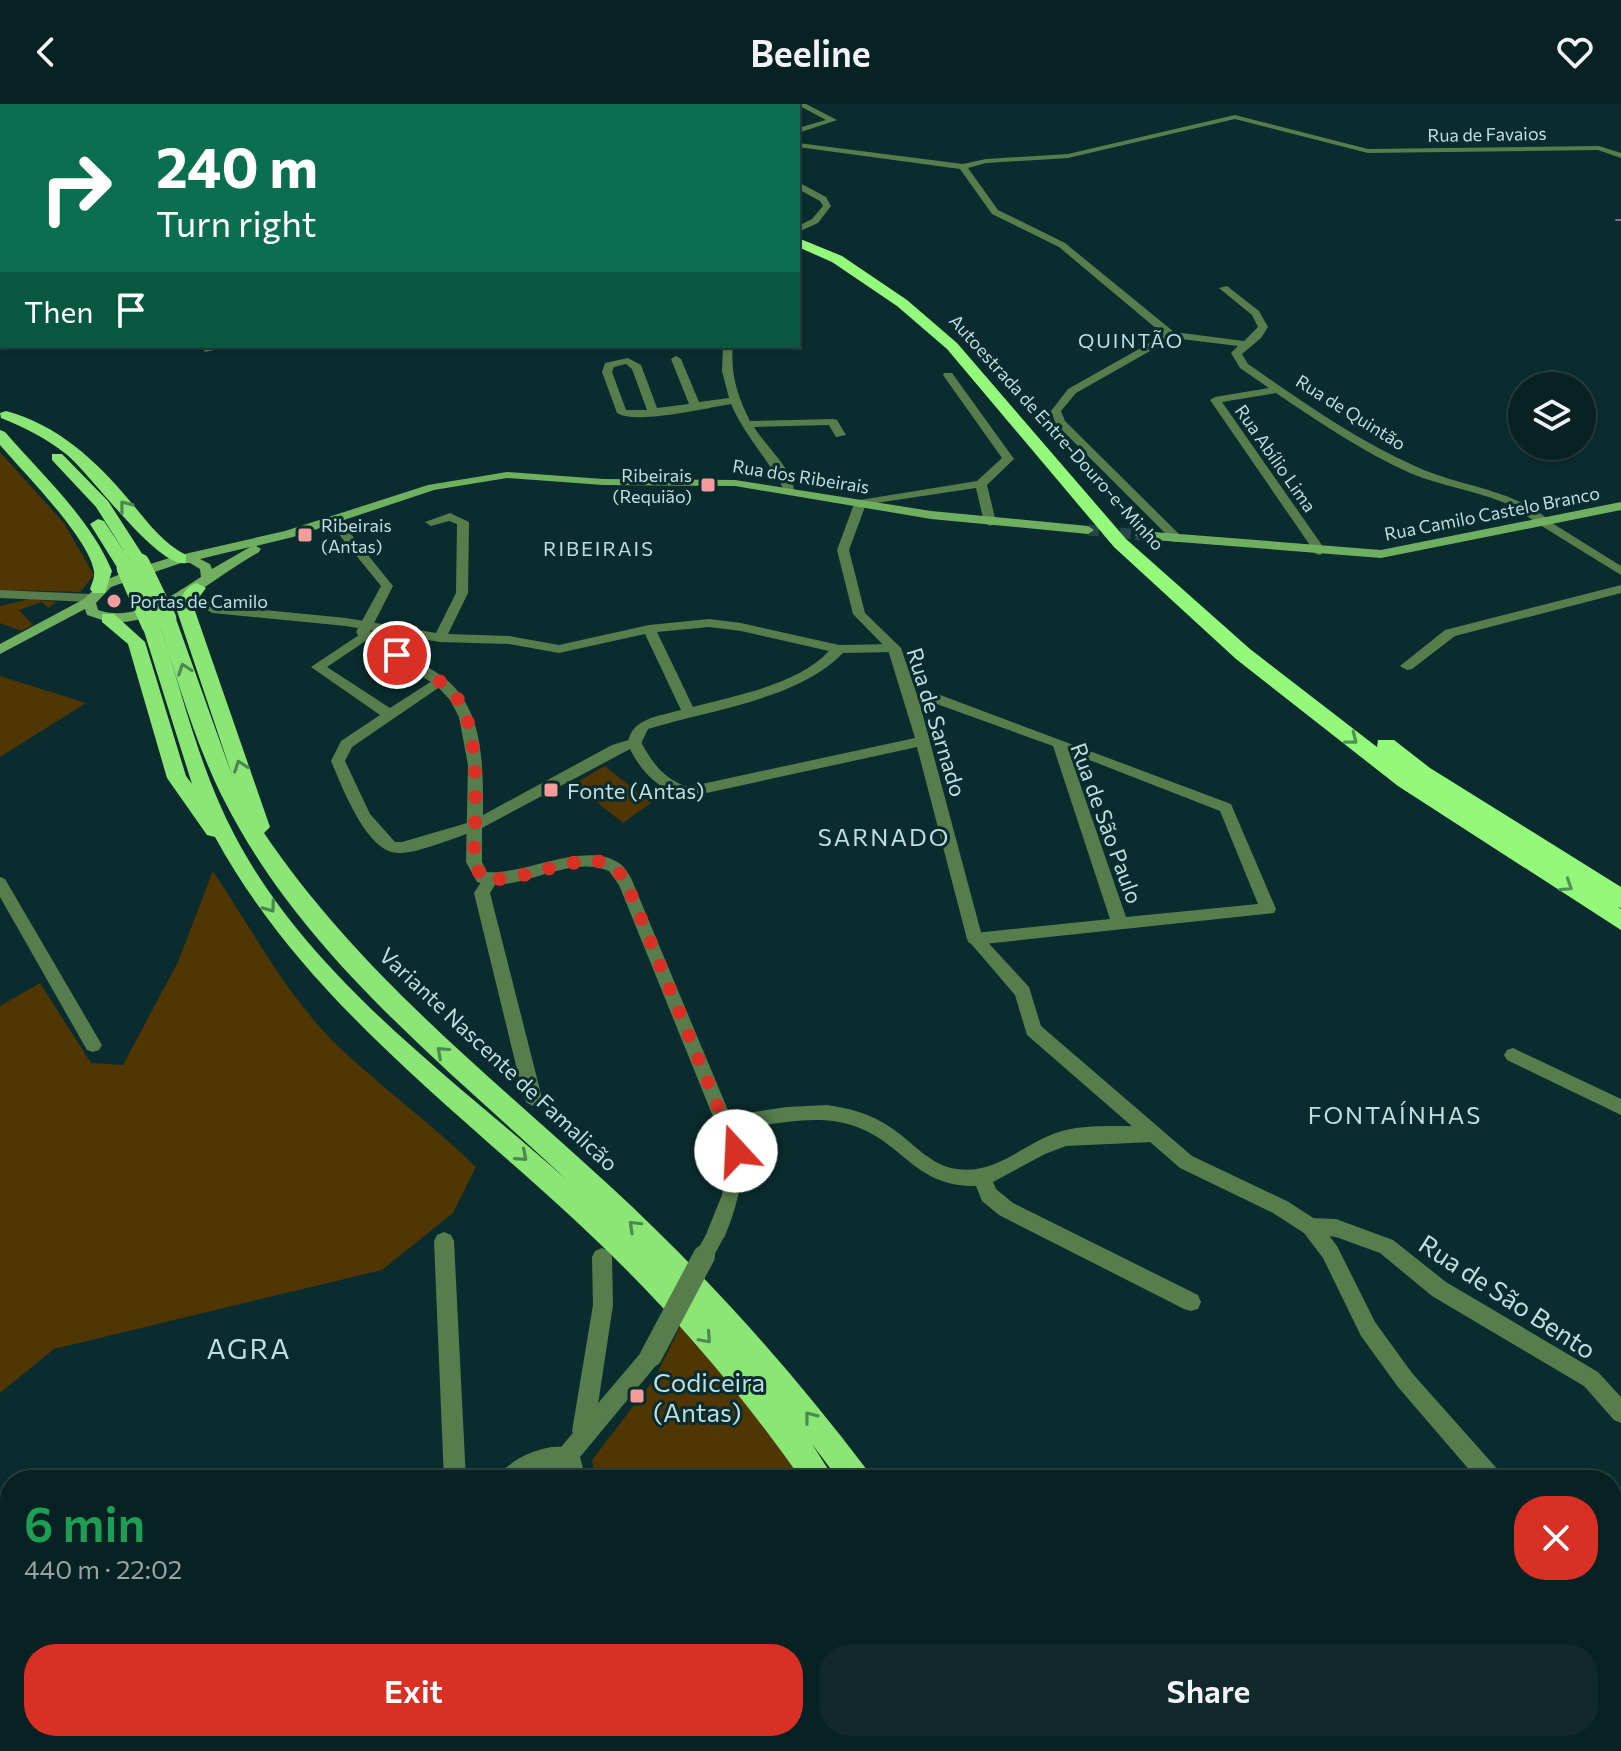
<!DOCTYPE html>
<meta charset="utf-8">
<style>
:root{--surface:#082122;--page:#11292a;--text:#f1f3f6;--muted:#98a3a5;--line:#293e40;--accent:#d93025}
body{margin:0;font-family:Commissioner,sans-serif;background:var(--page);color:var(--text);height:100vh;display:flex;flex-direction:column;font-size:30px;white-space:nowrap}
*{box-sizing:border-box;margin:0}
p{font-size:26px;color:var(--muted)}
.icon{flex:none;width:44px;height:44px;fill:none;stroke:currentColor;stroke-width:2;stroke-linecap:round;stroke-linejoin:round}
.map{position:relative;flex:1;overflow:hidden}
.side{position:absolute;left:0px;top:1366px;width:1622px;height:282px;display:flex;flex-direction:column;background:var(--surface);border-radius:32px 32px 0 0;box-shadow:0 2px 6px #0004,0 0 0 2px var(--line)}
.side>*{flex:none}
.banner{position:absolute;left:0px;top:0px;width:800px;height:244px;box-shadow:0 2px 6px #0004,0 0 0 2px var(--line);background:#0b6e4f;color:#fff;overflow:hidden}
.controls{position:absolute;left:1508px;top:268px;display:grid;gap:16px}
.controls a{display:grid;place-items:center;width:88px;height:88px;border-radius:50%;background:var(--surface);box-shadow:0 2px 6px #0004,0 0 0 2px var(--line);font-size:40px}
.pin{position:absolute;display:grid;place-items:center;width:68px;height:68px;color:#fff;margin:-34px;border:4px solid #fff;border-radius:50%;box-shadow:0 2px 8px #0007}
.me{position:absolute;width:88px;margin:-44px;rotate:340deg;stroke-linejoin:round;filter:drop-shadow(0 0 6px #0008)}
.turn{display:flex;align-items:center;gap:28px;height:168px;padding:0 24px;font-size:36px}
.turn .icon{width:104px;height:104px;stroke-width:2.5}
.turn b{display:block;font-size:56px;line-height:68px}
.then{display:flex;align-items:center;height:76px;padding:0 24px;background:#0003;gap:16px;font-size:30px}
.round{display:grid;place-items:center;flex:none;width:84px;height:84px;border-radius:32px;background:var(--page)}
.head{display:flex;align-items:center;justify-content:space-between;height:136px;padding:0 24px}
h1{font-size:48px;font-weight:600;line-height:60px;color:#1e9e55}
.primary-button{display:flex;gap:16px;margin-top:auto;padding:16px 24px}
.primary-button a{flex:1;height:92px;border-radius:32px;background:var(--accent);color:#fff;font-size:32px;font-weight:600;line-height:92px;text-align:center}
.primary-button a+a{background:var(--page);color:var(--text)}
header{display:flex;justify-content:space-between;align-items:center;height:104px;padding:0 24px;background:var(--surface);font-size:36px;font-weight:600}
.map>svg:first-child{display:block}
</style>
<header><svg class="icon" aria-label="back" viewBox="0 0 24 24"><path d="M15 5l-7 7 7 7"/></svg>Beeline<svg class="icon" aria-label="heart" viewBox="0 0 24 24"><path d="M12 20l-8-8c-3-5 5-10 8-4 3-6 11-1 8 4z"/></svg></header>
<div class="map">
<svg width="1621" height="1647" viewBox="0 0 1621 1647">
<rect width="100%" height="100%" fill="#0a2c2e"/>
<path fill="#4f3602" d="M0,348L64,419L94,471L80,488L0,486Z
M30,495L57,498L48,504L42,498L19,506L33,521L21,527L0,519V502Z
M0,572L86,599L0,653Z
M605,662L651,699L623,719L574,680Z
M213,767C253,827 289,896 342,946C385,986 433,1021 476,1063L453,1109L382,1166L54,1245L0,1289V902L40,879L91,959L123,961L178,858Z
M681,1221L718,1261L804,1376H595L592,1356L655,1274Z
M271,1638H363L329,1647H281Z
M394,1638H560L559,1647H397Z
M800,1638H965L970,1647H800Z"/>
<g fill="none" stroke-linecap="round" stroke-linejoin="round">
<path stroke="#896a9c" stroke-width="2" d="M1616,116H1621"/>
<path stroke="#254749" stroke-width="11" stroke-dasharray="11 5" stroke-linecap="butt" d="M1088,426L1141,431"/>
<path fill="#577d4d" fill-rule="evenodd" d="M447,0H458L460,2H449Z
M796,0H806L837,16L798,29V24L826,16Z
M1235,11L1368,45L1599,42L1621,49V54L1598,46L1368,49L1235,15L1068,54L986,59L968,64L998,106L1065,139L1174,228L1244,237L1258,223L1252,211L1219,184L1227,182L1259,207L1268,223L1261,234L1242,250L1248,260C1301,297 1356,336 1417,363C1461,383 1509,384 1548,415V421C1535,422 1519,404 1505,399C1474,386 1440,382 1410,369C1363,348 1319,318 1276,289L1222,298L1326,447L1320,451L1316,450L1210,296L1215,293L1269,284L1240,264L1231,249L1238,242L1173,234L1076,289L1061,307L1065,317L1184,435L1182,438H1174L1056,320L1051,307L1068,285L1164,231L1059,143L992,110L960,65L798,43V39L963,60L986,55L1068,50Z
M798,78L826,93L831,102L818,119L798,128V122L812,115L823,102L820,97L798,85Z
M0,86H2V92H0Z
M2,102V108L0,109V103Z
M201,242H211L214,246L205,248Z
M723,242H733C730,270 738,293 750,317L833,315L837,316L846,331L836,333L829,321L754,323C766,343 796,368 794,390H786C771,358 745,333 731,300C706,304 636,321 617,309L602,268L605,259L628,254L641,261L657,304L689,300L671,255L676,252L681,255L699,298L729,294L722,267ZM626,260L632,265L647,306H626L612,268L614,263Z
M944,269H952L1014,355L987,381L996,418L990,422L984,418L976,384L856,402V398L860,396L977,377L1002,354L943,271Z
M450,409L469,418L468,489L448,530L509,532L559,541L649,521L709,515L741,519L839,541L894,540L901,544L894,548L843,549C798,596 708,606 648,625L640,642L635,644L628,639C631,614 660,612 681,606L645,530L559,549L509,540L440,538L346,522L212,509L206,505L212,501L346,514L436,529L456,489L457,420L449,417L431,422L425,418ZM709,523L741,527L829,547C797,581 737,591 693,603L657,528Z
M1621,481V489L1455,532L1412,565L1407,566L1400,562L1445,526Z
M0,486L90,490L96,494L90,498L0,494Z
M365,527L370,528V534L327,563L390,604L435,575L440,574L447,578L352,643L345,657L370,710L395,738H402L474,717L481,722L479,726C458,732 420,749 400,749C367,751 342,682 331,657L341,637L380,611L311,563Z
M935,589L1231,700L1276,805L1274,809L975,841L969,839L967,835L969,831L975,829L1110,815L1053,642L934,599L912,602L905,597L912,592ZM1069,648L1220,707L1258,800L1126,813Z
M490,770L498,776L490,789L542,994L539,999L533,1002L527,999L524,994L474,789L485,772Z
M0,773L5,775L99,936L102,941L99,946L93,948L87,946L0,793Z
M1513,944L1621,995V1011L1507,956L1504,951L1507,946Z
M827,1001C849,1004 871,1010 890,1023C912,1037 930,1062 957,1065C999,1071 1027,1035 1066,1026C1094,1020 1124,1023 1152,1022L1158,1024L1161,1030L1158,1036L1152,1038L1066,1042L1045,1050L993,1078L996,1085L1013,1099L1198,1191L1201,1198L1198,1205L1191,1207L1184,1205L999,1111L982,1097L976,1082C916,1083 905,1041 857,1023C817,1008 769,1021 728,1028L722,1026L719,1020L722,1014L728,1012L787,1003Z
M1311,1114L1336,1115L1393,1136L1446,1178L1598,1268L1621,1293V1319L1614,1316L1584,1282L1432,1192L1380,1149L1336,1133L1304,1129L1302,1123L1304,1117Z
M444,1128L451,1131L454,1137L466,1376H444L434,1137L437,1131Z
M602,1144L609,1147L612,1153L613,1201L594,1327L590,1334L583,1338L576,1334L572,1327L593,1201L592,1153L595,1147Z"/>
<path fill="#577d4d" fill-rule="evenodd" d="M860,396L866,400L849,446L865,509L901,544L919,597L982,832L1029,883L1041,922L1192,1052L1287,1097L1318,1117L1337,1142L1375,1218L1412,1269L1500,1368L1503,1376H1478L1398,1283L1361,1232L1323,1154L1304,1129L1273,1109L1180,1064L1027,931L1015,891L967,835L917,643L688,693C660,686 643,671 630,645L482,724V758L487,768C525,771 586,736 619,759C624,762 628,769 631,774L745,1047C742,1079 737,1104 724,1134L717,1137L710,1134L707,1128L722,1091L727,1047L619,781L609,767C566,749 520,791 477,778L466,758L468,661L459,613L450,596L436,581L376,545L358,531L356,528L381,482L328,417L330,414H338L393,482L370,527C392,546 420,556 443,573C485,604 483,664 483,711L612,641L635,634L640,636C651,657 663,675 688,683L915,634L888,546L853,510L837,446L854,400Z
M1544,414L1621,462V471L1540,421V415Z
M651,1242L658,1245L661,1252L658,1259L580,1353L586,1376H564L563,1367L558,1364L544,1366L527,1376H497C505,1357 541,1341 561,1343L644,1245Z
M1612,1519L1621,1524V1555L1612,1550Z
M10,1627V1638H26L23,1647H0V1630Z
M560,1638H584L583,1647H559Z"/>
<path fill="#70af60" fill-rule="evenodd" d="M2,211V217L0,218V212Z
M507,368L603,375L735,376L931,407L1088,422L1094,426L1088,430L931,415L735,382L603,381L507,374L434,386L293,433L256,442L261,445L259,448C217,471 162,522 112,518C104,518 95,513 87,511L85,505L0,550V540L84,495L103,477L131,466L176,452L285,427L428,381ZM250,443L212,465L210,460L200,455ZM181,459H190L200,465L201,473C170,493 135,518 98,506L96,499L111,483Z
M1621,398V406L1381,454L1141,435L1135,431L1141,427L1381,446Z"/>
<path fill="#8ce675" fill-rule="evenodd" d="M6,307C56,320 97,357 129,396C147,417 161,438 186,451V459C158,465 91,370 66,350C46,334 24,323 1,314L0,309Z
M0,326L5,328C42,371 90,414 112,467L105,489H93L90,485C92,479 95,473 94,467C89,434 23,368 0,341Z
M52,350H62L108,397L148,459L146,463H134L96,403L52,356Z
M98,415L104,417L135,464L132,468L126,469L120,468L90,420Z
M197,479L206,484L197,496L195,507L270,723L264,729C358,868 489,971 611,1083C705,1170 790,1264 867,1366L872,1376H839L812,1340L835,1376H802C737,1283 662,1197 579,1120C449,999 302,892 215,733L207,731L167,674L128,540L102,518V510H114L145,538L186,672L192,680L142,521L151,515L160,521C183,592 200,666 235,732C309,873 450,972 567,1076C444,961 303,851 225,698C195,640 178,577 158,515L167,509L176,515L233,674L177,507C179,495 185,482 197,479Z
M972,1638H1007L1011,1647H976Z
M1010,1638H1045L1049,1647H1014Z"/>
<path fill="#94f87b" fill-rule="evenodd" d="M186,0H201L203,2H188Z
M798,134L842,152L907,196L957,239L1126,435L1250,545L1377,643L1378,636H1394L1430,664L1621,783V804L1618,803L1621,805V826L1398,682L1236,555L1114,443L947,245L897,202L832,158L798,143Z"/>
<path stroke="#577d4d" stroke-width="17" d="M703,1154L717,1128"/>
<path stroke="#577d4d" stroke-width="22" d="M651,1252L704,1152"/>
<path stroke="#8ce675" stroke-width="19" d="M140,459L167,515
M126,464L151,521"/>
</g>
<defs><path id="oneway-chevron" d="M-2-3.5L2.5 0L-2 3.5" fill="none" stroke-width="1.6" stroke-linecap="round" stroke-linejoin="round" transform="scale(2)"/></defs>
<g stroke="#4b8952">
<use href="#oneway-chevron" transform="translate(125 402) rotate(-128)"/>
<use href="#oneway-chevron" transform="translate(184 565) rotate(-109)"/>
<use href="#oneway-chevron" transform="translate(240 662) rotate(-109)"/>
<use href="#oneway-chevron" transform="translate(270 803) rotate(54)"/>
<use href="#oneway-chevron" transform="translate(442 948) rotate(-138)"/>
<use href="#oneway-chevron" transform="translate(522 1052) rotate(41)"/>
<use href="#oneway-chevron" transform="translate(634 1122) rotate(-136)"/>
<use href="#oneway-chevron" transform="translate(706 1234) rotate(48)"/>
<use href="#oneway-chevron" transform="translate(810 1313) rotate(-128)"/>
</g>
<g stroke="#4f9254">
<use href="#oneway-chevron" transform="translate(1352 635) rotate(38)"/>
<use href="#oneway-chevron" transform="translate(1567 782) rotate(33)"/>
</g>
<g fill="none" stroke-linecap="round" stroke-linejoin="round">
<path stroke="#d93025" stroke-width="14" stroke-dasharray="0 25.2" d="M397,551C415,562 438,573 453,589C484,624 474,713 474,758L482,774C518,783 585,742 614,763C618,766 622,774 626,778L736,1047"/>
</g>
<g fill="#f59b9b" stroke="#0a2c2e" stroke-width="3">
<rect x="700" y="373" width="16" height="16" rx="4"/>
<rect x="297" y="423" width="16" height="16" rx="4"/>
<circle cx="114" cy="497" r="8"/>
<rect x="543" y="678" width="16" height="16" rx="4"/>
<rect x="629" y="1284" width="16" height="16" rx="4"/>
</g>
<g text-anchor="middle" dominant-baseline="central" stroke-width="6" stroke-linejoin="round" paint-order="stroke">
<g font-size="18" fill="#bfdedf" stroke="#0a2c2e">
<text transform="translate(1487 30) rotate(-1)">Rua de Favaios</text>
<text transform="translate(1351 308) rotate(32)">Rua de Quintão</text>
<text transform="translate(1057 328) rotate(48)">Autoestrada de Entre-Douro-e-Minho</text>
<text transform="translate(1276 354) rotate(55)">Rua Abílio Lima</text>
<text transform="translate(801 372) rotate(9)">Rua dos Ribeirais</text>
<text transform="translate(1492 409) rotate(-11)">Rua Camilo Castelo Branco</text>
</g>
<g font-size="18" fill="#bfdedf" stroke="#0a2c2e" text-anchor="start">
<text x="692" y="371" text-anchor="end">Ribeirais<tspan x="692" dy="21">(Requião)</tspan></text>
<text x="321" y="421">Ribeirais<tspan x="321" dy="21">(Antas)</tspan></text>
<text x="130" y="497">Portas de Camilo</text>
</g>
<g font-size="20" letter-spacing="2" fill="#bfdedf" stroke="#0a2c2e">
<text x="1131" y="236">QUINTÃO</text>
<text x="599" y="444">RIBEIRAIS</text>
</g>
<g font-size="22" fill="#bfdedf" stroke="#0a2c2e">
<text transform="translate(937 618) rotate(73)">Rua de Sarnado</text>
<text transform="translate(1107 719) rotate(70)">Rua de São Paulo</text>
<text transform="translate(499 955) rotate(43)">Variante Nascente de Famalicão</text>
</g>
<g font-size="22" fill="#bfdedf" stroke="#0a2c2e" text-anchor="start">
<text x="567" y="686">Fonte (Antas)</text>
</g>
<g font-size="24" letter-spacing="2" fill="#bfdedf" stroke="#0a2c2e">
<text x="884" y="732">SARNADO</text>
<text x="1395" y="1010">FONTAÍNHAS</text>
</g>
<g font-size="26" fill="#bfdedf" stroke="#0a2c2e">
<text transform="translate(1508 1192) rotate(33)">Rua de São Bento</text>
</g>
<g font-size="26" fill="#bfdedf" stroke="#0a2c2e" text-anchor="start">
<text x="653" y="1277">Codiceira<tspan x="653" dy="30">(Antas)</tspan></text>
</g>
<g font-size="28" letter-spacing="2" fill="#bfdedf" stroke="#0a2c2e">
<text x="249" y="1244">AGRA</text>
</g>
</g>
</svg>
<div class="controls">
<a><svg class="icon" aria-label="layers" viewBox="0 0 24 24"><path d="M12 4l9 5-9 5-9-5zM3 14l9 5 9-5"/></svg></a>
</div>
<div class="pin" style="left:397px;top:551px;background:#d93025"><svg class="icon" aria-label="arrive" viewBox="0 0 24 24"><path d="M6 21V4h12l-3 4 3 4H6"/></svg></div>
<svg class="me" style="left:736px;top:1047px" viewBox="-20 -20 40 40"><circle r="19" fill="#fff"/><path d="M0-13L10 11 0 6-10 11z" fill="#d93025"/></svg>
<div class="banner">
<div class="turn"><svg class="icon" aria-label="right" viewBox="0 0 24 24"><path d="M7 20v-9h11M14 6l5 5-5 5"/></svg><div><b>240 m</b>Turn right</div></div>
<div class="then">Then<svg class="icon" aria-label="arrive" viewBox="0 0 24 24"><path d="M6 21V4h12l-3 4 3 4H6"/></svg></div>
</div>
<section class="side">
<div class="head"><div><h1>6 min</h1><p>440 m · 22:02</p></div><a class="round" style="background:#d93025;color:#fff"><svg class="icon" aria-label="close" viewBox="0 0 24 24"><path d="M6 6l12 12M18 6L6 18"/></svg></a></div>
<div class="primary-button"><a>Exit</a><a>Share</a></div>
</section>
</div>
